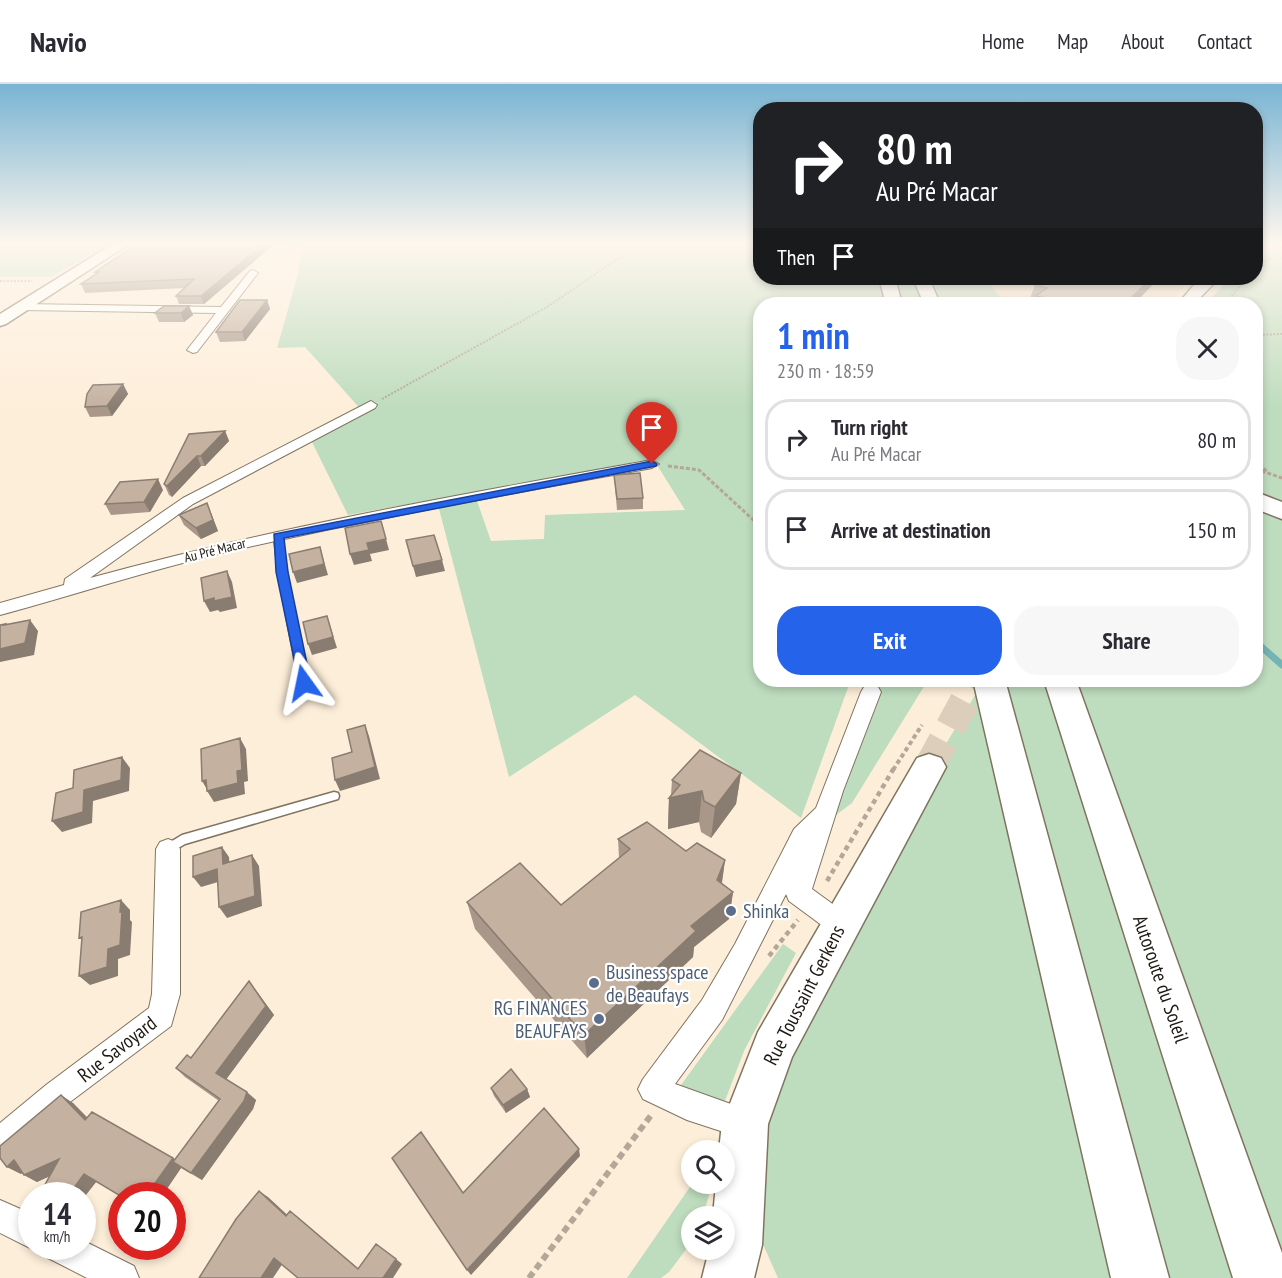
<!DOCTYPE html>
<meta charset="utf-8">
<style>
:root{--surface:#fff;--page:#f7f7f7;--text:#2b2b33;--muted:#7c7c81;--line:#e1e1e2;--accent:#2563eb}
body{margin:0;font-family:"PT Sans Narrow",sans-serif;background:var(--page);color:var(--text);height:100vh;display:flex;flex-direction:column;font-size:22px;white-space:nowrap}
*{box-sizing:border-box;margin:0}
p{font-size:20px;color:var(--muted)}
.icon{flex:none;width:33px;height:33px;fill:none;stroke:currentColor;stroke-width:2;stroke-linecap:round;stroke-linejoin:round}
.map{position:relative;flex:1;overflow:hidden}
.side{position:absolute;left:753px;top:213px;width:510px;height:390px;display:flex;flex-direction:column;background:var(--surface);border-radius:24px;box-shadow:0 3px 9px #0003}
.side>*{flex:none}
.hud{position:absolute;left:753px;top:18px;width:510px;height:183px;border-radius:24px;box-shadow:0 3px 9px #0003;background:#202124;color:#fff;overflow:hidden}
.buttons{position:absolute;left:681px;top:1056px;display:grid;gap:12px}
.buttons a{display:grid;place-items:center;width:54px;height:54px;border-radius:50%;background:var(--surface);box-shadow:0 3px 9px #0003;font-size:30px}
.speed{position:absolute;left:18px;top:1098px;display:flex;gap:12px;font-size:30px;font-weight:700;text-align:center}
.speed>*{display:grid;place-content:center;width:78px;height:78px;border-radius:50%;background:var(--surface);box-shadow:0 3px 9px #0003;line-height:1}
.speed small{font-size:15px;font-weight:400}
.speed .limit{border:9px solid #d22;background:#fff;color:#111}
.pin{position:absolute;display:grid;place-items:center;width:51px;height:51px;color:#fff;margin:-62px -26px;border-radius:50% 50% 50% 0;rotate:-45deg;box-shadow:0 0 6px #0007}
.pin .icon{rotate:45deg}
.me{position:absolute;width:66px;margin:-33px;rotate:348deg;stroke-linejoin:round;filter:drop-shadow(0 0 4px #0008)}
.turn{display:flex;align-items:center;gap:21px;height:126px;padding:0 24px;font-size:27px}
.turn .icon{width:78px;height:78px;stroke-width:2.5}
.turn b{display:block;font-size:42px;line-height:51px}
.then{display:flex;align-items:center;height:57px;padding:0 24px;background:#0003;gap:12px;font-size:22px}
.round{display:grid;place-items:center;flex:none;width:63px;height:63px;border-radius:24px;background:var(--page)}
.headline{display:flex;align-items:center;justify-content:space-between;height:102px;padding:0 24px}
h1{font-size:36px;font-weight:700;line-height:45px;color:var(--accent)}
.cta{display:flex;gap:12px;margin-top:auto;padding:12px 24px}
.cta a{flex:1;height:69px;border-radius:24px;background:var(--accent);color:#fff;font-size:24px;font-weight:700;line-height:69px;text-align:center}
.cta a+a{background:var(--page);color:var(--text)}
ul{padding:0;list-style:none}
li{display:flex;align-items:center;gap:18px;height:81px;margin:0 12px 9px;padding:0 12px;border:3px solid var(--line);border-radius:24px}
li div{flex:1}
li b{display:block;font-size:22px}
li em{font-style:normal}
header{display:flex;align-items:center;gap:36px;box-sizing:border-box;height:84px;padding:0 30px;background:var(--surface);border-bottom:2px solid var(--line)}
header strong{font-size:28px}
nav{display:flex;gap:33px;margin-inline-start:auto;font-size:21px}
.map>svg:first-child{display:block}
</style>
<header>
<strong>Navio</strong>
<nav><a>Home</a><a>Map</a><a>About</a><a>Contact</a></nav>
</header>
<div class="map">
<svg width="1282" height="1194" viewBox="0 0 1282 1194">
<rect width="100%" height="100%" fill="#fdeed9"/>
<path fill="#f7e4c8" d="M987,194H1194L1186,199L1171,220H1004Z"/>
<path fill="#bedcbe" d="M0,158H115L51,193H0Z
M322,158H760V194H987L1004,220H760V596H928L852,719L832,734L880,609L850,598L801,734L635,611L509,693L438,421L476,414L491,457L544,455L545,431L685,426L654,376L348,431L312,358L365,330L305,263L277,264L298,190L302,160Z
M1282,160V1194H778L758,1149V1076L774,1000L927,692L984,596H1256V220H1208C1224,198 1227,194 1256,194V178Z
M783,860L796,869L744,967L723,1022L676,1008Z
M692,1100H709L710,1107L703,1132H692L691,1159L669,1188L661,1194H627Z"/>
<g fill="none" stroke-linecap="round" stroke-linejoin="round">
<path stroke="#74b4b4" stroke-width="7" d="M1256,558L1282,581"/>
<path stroke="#dccebb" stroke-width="30" stroke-dasharray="30 15" stroke-linecap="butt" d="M929,683L976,596"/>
<g stroke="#807461" stroke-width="3">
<path id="lane" d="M275,450H281L282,452L286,488L309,599L304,602L299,599L278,488L274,452Z
M334,708L338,709L339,712L338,715L185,760L168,770L164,768L163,765L164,762L182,751Z"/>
</g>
<g stroke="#807461" stroke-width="2">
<path id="street" d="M120,158H140L136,161H120Z
M253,186L258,189L197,268L193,269L187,266L216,229L22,226L17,223L22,220L221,223L250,187Z
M371,317L377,321L375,324L193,420L90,494C275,443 463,410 652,376L659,380L652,384C504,411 356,437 210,472C140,489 70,512 0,531V519L64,501L65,495L183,414Z
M871,601L878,603L881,608L843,707L812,805L849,832L853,840L849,848L840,852L831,848L789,817L786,810L722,936L675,1000L756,1029L760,1040L756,1051L745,1055L687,1036L643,1015L638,1005L643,995L702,916L735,860L794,745L816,724L861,608L864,603Z
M168,755L176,758L180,765V910L171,942L66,1021L11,1070L0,1074V1039L46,1001L149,924L152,910L156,765L160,758Z
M0,1116L32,1130V1162H37L32,1165L0,1149Z
M82,1156L134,1182L139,1194H87L48,1174L44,1162H82Z"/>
</g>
<g stroke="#807461" stroke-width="3">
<path id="primary" d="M116,158H132L6,240L0,242V230Z
M1256,158H1270L1256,165Z
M1203,194H1219L1194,220H1178L1193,202Z
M929,670L941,674L946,683L792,973L768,1040L762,1161L754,1194H702L709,1166H724V1132H713L716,1100H724V1066H719L722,1040L758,948L917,674Z"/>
</g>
<g stroke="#807461" stroke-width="3">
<path id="highway" d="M879,194H895L902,220H886Z
M913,194H929L940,220H924Z
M1256,408L1282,418V435L1256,425Z
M973,596H1005L1169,1194H1111Z
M1044,596H1076L1282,1169V1194H1233Z"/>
</g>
<path stroke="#b3a797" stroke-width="2" stroke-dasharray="2 1.5" stroke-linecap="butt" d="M1256,184L1277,170
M0,197H32
M1225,220L1247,194
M1256,251L1282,250
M382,315L547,223L635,163"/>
<path stroke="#b3a797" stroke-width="3" stroke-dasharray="4 2" stroke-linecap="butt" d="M1256,375L1267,388
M668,382L699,386L760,442
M1256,385L1282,394"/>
<path stroke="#b3a797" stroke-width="4" stroke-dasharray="4.5 3" stroke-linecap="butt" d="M893,686L922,641"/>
<path stroke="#b3a797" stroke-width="4.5" stroke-dasharray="5 4" stroke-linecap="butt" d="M827,797L894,684
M769,872L798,836"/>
<path stroke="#b3a797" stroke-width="6" stroke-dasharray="7 4.5" stroke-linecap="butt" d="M529,1194L652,1030"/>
<use href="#lane" fill="#fff" fill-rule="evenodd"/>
<use href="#street" fill="#fff" fill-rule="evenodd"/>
<use href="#primary" fill="#fff" fill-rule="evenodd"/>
<use href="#highway" fill="#fff" fill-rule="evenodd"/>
</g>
<path fill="#a9988a" d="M277,158L204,220H179L176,212L184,204L85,209L81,200L96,190L95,188Z
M290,158H299L296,163Z
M1040,194H1088L1109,198L1114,194H1159L1140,214H1142L1139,220H1033L1034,218L1029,217L1035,201L1043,194Z
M267,216L270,225L245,257L220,258L216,248Z
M189,222L193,231L184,238H159L155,229Z
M123,300L128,310L112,332L90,333L85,323Z
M225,347L229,357L205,382H201L172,413L169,411L164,400Z
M614,391L643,414V425L617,426Z
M163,406L150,428L111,431L105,420Z
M211,429L218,447L201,455L184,441L179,431Z
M741,689L736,720L711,754L701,748L699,738L668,745L669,714L671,711L672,696Z
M618,755L686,767L725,776L722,799L733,808L729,835L694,863L693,873L587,974L475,845L467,818L561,821L619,774Z
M249,897L274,931L226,995L256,1016L253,1025L202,1096L181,1084L162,1112H122L96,1098L50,1092L37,1098L24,1091L22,1088L21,1090L7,1083L73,1019L88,1034L175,1075L219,1017L185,993L176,984L191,974Z
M491,1004L527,1005L530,1013L506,1029L494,1012Z"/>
<path fill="#897c70" d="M266,158H277L204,220L201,212Z
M294,158H299L296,163Z
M1151,194H1159L1134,220L1133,212Z
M267,216L270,225L245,257L242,248Z
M189,222L193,231L184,238L181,229Z
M123,300L128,310L112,332L107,322Z
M225,347L229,357L205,382L201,372Z
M197,372L201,382L172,413L167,402Z
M158,395L163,406L150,428L144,418Z
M207,419L218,447L201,455L196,444Z
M386,455L389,466L370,470L372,477L354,481L350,470L367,459Z
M320,463L328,491L297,499L293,488Z
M442,476L445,487L416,493L413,482Z
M227,487L232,498L237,524L220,528L218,526L210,528L204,517Z
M327,532L337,564L312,571L308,560Z
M30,536L38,547L34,571L0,578V565Z
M365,641L369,652L380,695L340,707L335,696L375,683Z
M240,654L246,665L248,697L244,698L245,710L214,718L207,707H208L202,697L237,687Z
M122,673L130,684L129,707L93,717L92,739L62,748L52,737L84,706Z
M741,689L736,720L711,754L715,723Z
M702,707L699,738L668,745L669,714Z
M222,763L229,773L230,790L223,780Z
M252,771L259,782L262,822L227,834L219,823Z
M725,776L721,804L717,796Z
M217,785L225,796L201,803L193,793Z
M733,808L729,835L694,863L693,873L587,974L584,951L691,842Z
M121,816L130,826V836L132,838L130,871L118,875V892L90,901L79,892L108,865L120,828Z
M249,897L274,931L225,997L216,989Z
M527,1005L530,1013L506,1029L503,1021Z
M247,1008L256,1016L253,1025L202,1096L191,1089Z
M61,1011L73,1019L97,1044L85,1036Z
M579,1065L580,1072L471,1191L467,1186Z
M173,1074L183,1081L173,1078L181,1084L162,1112H146Z
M59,1075L72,1082L37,1098L24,1091Z
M14,1076L28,1083L21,1090L7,1083Z
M84,1090L97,1097L82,1116V1112H68Z
M259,1107L268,1113L295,1138L286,1132Z
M290,1127L298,1133L365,1190L358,1185Z
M274,1174L283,1179L273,1194H261Z
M396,1175L402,1180L393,1194H383Z"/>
<path fill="#c4b1a0" stroke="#897c70" stroke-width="1.5" d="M140,158H266L201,212H176L194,195L81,200L99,188H95Z
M1043,194H1087L1109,198L1114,194H1151L1133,212L1142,214L1137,220H1043L1049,215L1036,212L1047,204L1035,201Z
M240,216H267L242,248H216Z
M164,222H189L181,229H155Z
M123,300L107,322L85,323L87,310L93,301Z
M225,347L201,372H197L167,402L164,400L189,350Z
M640,389L643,414L617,415L614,391Z
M158,395L144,418L105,420L120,398Z
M207,419L213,436L196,444L179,431Z
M381,437L386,455L367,459L369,466L350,470L345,444Z
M434,451L442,476L413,482L406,456Z
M320,463L324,480L293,488L289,470Z
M227,487L232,513L214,517V514L204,517L201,494Z
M327,532L333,553L308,560L303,538Z
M30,536L25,559L0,565V541L5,540L4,541Z
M365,641L375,683L335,696L332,674L352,668L347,646Z
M240,654L242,686L237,687L238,699L207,707L206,696L202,697L201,665Z
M700,666L741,689L715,723L704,717L702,707L669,714L680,701L672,696Z
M122,673L121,696L84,706L83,728L52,737L56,709L73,704L74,686Z
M647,738L686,767L697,759L725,776L717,796L733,808L691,842L696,847L584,951L467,818L520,779L561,821L630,765L618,755Z
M222,763L223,780L252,771L255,812L219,823L217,785L193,793V772Z
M121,816L120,828H122L120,861L108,865L107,883L79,892L82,853L79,854L81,828Z
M249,897L266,922L216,989L247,1008L244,1017L191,1089L173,1078L220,1015L176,984L187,971L191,974Z
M511,985L527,1005L503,1021L491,1004Z
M61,1011L85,1036L92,1028L173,1074L146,1112H122V1113L84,1090L68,1112H53L42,1106L59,1075L24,1091L14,1076L7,1083L0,1074V1062Z
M544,1024L579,1065L467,1186L392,1074L421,1048L463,1109Z
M259,1107L286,1132L290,1127L358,1185L376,1160L396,1175L383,1194H298L274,1174L261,1194H199L236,1135Z"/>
<linearGradient id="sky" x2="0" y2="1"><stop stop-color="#79b4d3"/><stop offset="0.49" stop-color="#fef7ee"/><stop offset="1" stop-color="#fef7ee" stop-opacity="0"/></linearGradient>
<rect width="1282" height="325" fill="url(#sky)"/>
<path fill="#2563eb" stroke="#184099" stroke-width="1.5" d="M652,377L657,380L656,382L284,454L288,488L311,599L304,604L300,603L276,488L274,450Z"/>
<g fill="#5c6f8a" stroke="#fff" stroke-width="2">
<circle cx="731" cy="827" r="6"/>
<circle cx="594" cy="899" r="6"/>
<circle cx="599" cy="935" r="6"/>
</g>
<g text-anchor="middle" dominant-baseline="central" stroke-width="4.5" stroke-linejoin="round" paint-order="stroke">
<g font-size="14" fill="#1e1912" stroke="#fff">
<text transform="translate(215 466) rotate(-14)">Au Pré Macar</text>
</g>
<g font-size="20" fill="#4e5e75" stroke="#fff" text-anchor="start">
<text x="743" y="827">Shinka</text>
<text x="606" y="888">Business space<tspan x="606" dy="23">de Beaufays</tspan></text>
<text x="587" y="924" text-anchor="end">RG FINANCES<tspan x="587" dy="23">BEAUFAYS</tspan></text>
</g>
<g font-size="20" fill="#1e1912" stroke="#fff">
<text transform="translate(1161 895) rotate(71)">Autoroute du Soleil</text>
<text transform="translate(804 911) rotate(-63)">Rue Toussaint Gerkens</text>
<text transform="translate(117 965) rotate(-38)">Rue Savoyard</text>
</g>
</g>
</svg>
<div class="buttons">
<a><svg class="icon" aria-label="search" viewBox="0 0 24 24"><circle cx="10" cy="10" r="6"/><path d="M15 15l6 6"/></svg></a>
<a><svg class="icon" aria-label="layers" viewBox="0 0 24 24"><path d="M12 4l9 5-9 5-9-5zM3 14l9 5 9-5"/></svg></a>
</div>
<div class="speed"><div>14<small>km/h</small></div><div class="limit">20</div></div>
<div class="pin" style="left:652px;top:380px;background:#d93025"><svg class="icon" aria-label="arrive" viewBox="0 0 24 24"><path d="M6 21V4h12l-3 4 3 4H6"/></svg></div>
<svg class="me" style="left:304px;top:599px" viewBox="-20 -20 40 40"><path d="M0-17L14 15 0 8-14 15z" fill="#2563eb" stroke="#fff" stroke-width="4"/></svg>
<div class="hud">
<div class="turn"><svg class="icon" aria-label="right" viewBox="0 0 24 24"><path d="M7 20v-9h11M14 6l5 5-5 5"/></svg><div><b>80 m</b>Au Pré Macar</div></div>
<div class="then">Then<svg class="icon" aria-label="arrive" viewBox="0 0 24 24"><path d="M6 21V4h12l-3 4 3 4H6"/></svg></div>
</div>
<section class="side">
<div class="headline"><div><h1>1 min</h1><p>230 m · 18:59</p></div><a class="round"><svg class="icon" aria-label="close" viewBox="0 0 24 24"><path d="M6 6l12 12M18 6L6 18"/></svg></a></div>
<ul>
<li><svg class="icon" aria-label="right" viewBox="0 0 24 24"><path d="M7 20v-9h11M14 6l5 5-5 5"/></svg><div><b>Turn right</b><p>Au Pré Macar</p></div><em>80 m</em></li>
<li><svg class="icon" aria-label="arrive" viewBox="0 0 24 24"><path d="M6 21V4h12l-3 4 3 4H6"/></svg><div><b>Arrive at destination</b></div><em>150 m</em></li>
</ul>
<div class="cta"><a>Exit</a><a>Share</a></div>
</section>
</div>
